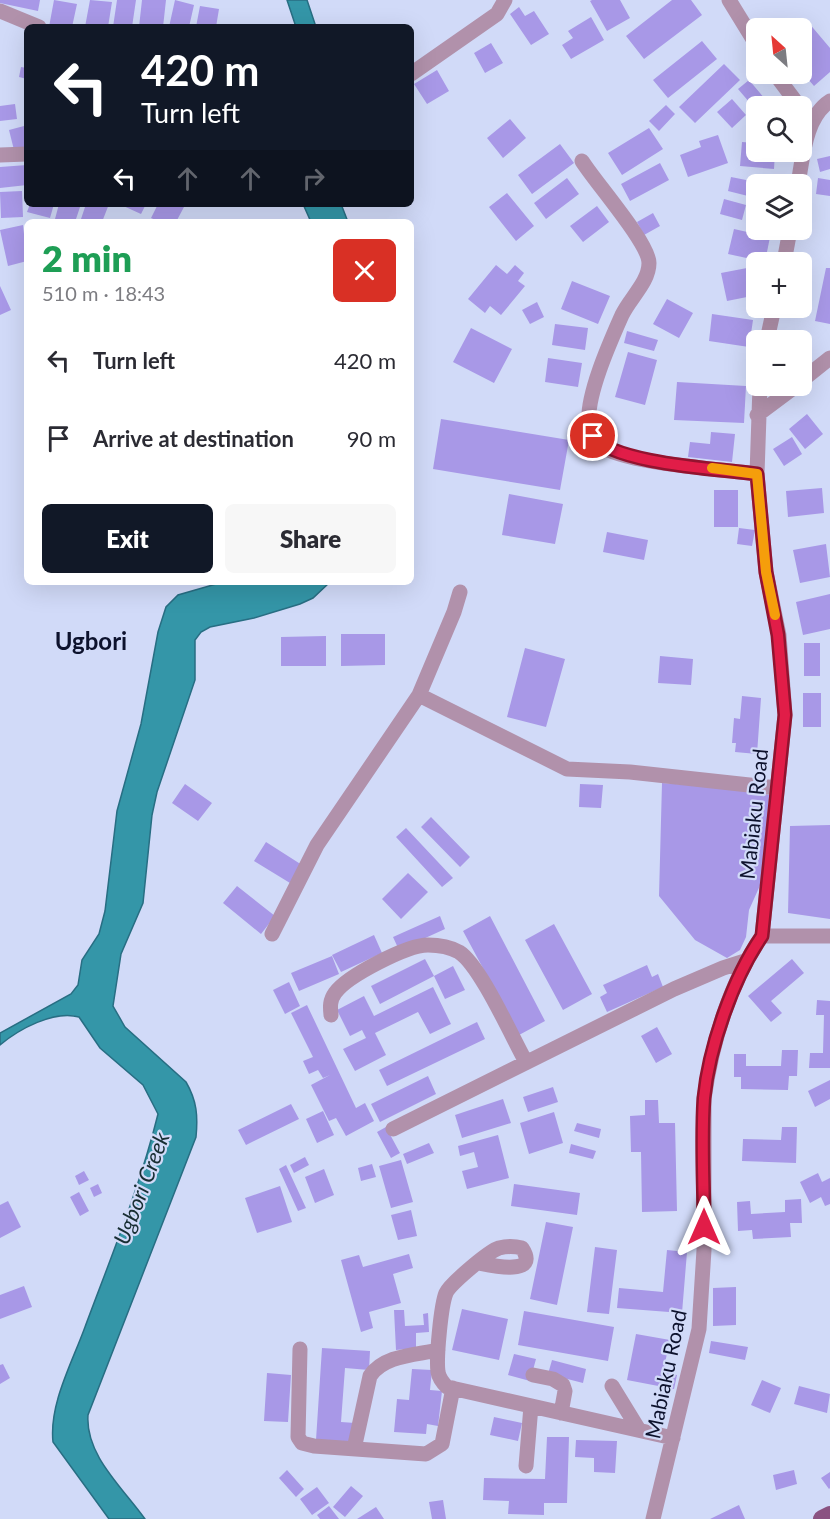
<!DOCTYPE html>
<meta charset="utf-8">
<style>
:root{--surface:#fff;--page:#f7f7f7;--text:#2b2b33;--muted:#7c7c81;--accent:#111827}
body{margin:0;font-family:Lato,sans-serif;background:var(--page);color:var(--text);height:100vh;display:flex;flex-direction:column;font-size:22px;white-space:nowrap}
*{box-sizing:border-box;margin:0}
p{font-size:20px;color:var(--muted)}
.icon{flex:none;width:33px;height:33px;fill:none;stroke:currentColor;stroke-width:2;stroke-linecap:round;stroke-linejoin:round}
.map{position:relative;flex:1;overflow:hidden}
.sheet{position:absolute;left:24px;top:219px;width:390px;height:366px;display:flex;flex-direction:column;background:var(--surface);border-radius:9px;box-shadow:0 6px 24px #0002}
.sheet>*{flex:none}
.banner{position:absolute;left:24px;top:24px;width:390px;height:183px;border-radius:9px;box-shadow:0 6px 24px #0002;background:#111827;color:#fff;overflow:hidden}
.needle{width:39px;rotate:333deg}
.controls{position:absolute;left:746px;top:18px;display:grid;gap:12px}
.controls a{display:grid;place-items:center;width:66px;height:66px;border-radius:9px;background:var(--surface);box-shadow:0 6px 24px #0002;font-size:30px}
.pin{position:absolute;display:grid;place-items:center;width:51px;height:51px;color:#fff;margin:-26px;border:3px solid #fff;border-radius:50%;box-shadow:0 2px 6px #0007}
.me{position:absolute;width:66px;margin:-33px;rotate:0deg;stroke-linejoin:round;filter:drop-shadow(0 0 4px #0008)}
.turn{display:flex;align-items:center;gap:21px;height:126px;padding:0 18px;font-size:27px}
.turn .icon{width:78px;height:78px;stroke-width:2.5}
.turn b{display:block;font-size:42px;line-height:51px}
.lanes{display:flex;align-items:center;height:57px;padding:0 18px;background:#0003;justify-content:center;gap:30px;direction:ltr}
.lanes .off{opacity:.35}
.round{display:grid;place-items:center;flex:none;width:63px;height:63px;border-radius:9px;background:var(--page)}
.overview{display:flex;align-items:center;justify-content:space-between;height:102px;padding:0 18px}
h1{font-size:36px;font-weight:800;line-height:45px;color:#1e9e55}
.button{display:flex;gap:12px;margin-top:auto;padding:12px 18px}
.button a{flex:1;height:69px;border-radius:9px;background:var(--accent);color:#fff;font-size:24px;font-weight:800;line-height:69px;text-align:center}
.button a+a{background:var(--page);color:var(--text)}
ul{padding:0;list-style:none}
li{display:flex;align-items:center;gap:18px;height:78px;padding:0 18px}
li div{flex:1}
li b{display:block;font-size:22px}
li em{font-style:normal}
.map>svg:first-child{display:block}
</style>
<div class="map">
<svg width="830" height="1519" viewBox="0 0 830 1519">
<rect width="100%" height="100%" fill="#d1daf8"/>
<path fill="#3496a8" stroke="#286e83" stroke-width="1.5" d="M287,0H307L316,27H296Z
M303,204H341L348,222H311Z
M223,582H330L313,598L300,604L254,618L210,627L201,632L195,640V680L157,792L152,815L143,903L121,954L113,1006L125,1027L186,1082C197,1101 198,1116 196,1137L88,1415C85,1455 123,1488 145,1519H109L53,1442C49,1404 72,1363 85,1327C111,1257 140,1187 158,1114L143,1085L100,1048L79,1017C54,1010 19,1029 0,1045V1033L71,994L78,985L82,960L99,934L105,911L117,811L141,724L158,632L166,607L178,595Z"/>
<path fill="#a898e7" d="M0,0H40L38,11L0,3Z
M54,0L77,4L72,27H49Z
M90,0L112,2L108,27H85Z
M117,0H136L132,27H113Z
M142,0H166L163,27H139Z
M175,0L194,5L189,27H169Z
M592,0H620L630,18L607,31L590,1Z
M672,0H691L702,15L644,59L626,36Z
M200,6L219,9L216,27H196Z
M519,7L525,16L534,11L549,34L531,45L510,14Z
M591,17L604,40L571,59L562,45L573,38L568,31Z
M782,21L785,28H768Z
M808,22L830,48V72L814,86L801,71V28Z
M702,41L717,59L668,98L653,80Z
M491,43L503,63L485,73L474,53Z
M724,64L740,80L695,123L679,107Z
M21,67L27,68V79L19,77Z
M437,70L449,91L427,104L414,84Z
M749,80L771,106H756V110L738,89Z
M732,99L746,115L732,128L717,112Z
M15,104L17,119L0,121V106Z
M666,105L675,114L659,131L649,121Z
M510,119L526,138L503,158L487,138Z
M24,126L27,146L14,150L9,130Z
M649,128L663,149L622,175L608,153Z
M718,135L728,163L688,177L680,155L701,147L699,141Z
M742,142L756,143V152H775L774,169L740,166Z
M560,144L574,163L532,194L518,175Z
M830,156V169L820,172L817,159Z
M660,163L669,180L630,201L621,184Z
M27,165V185L0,188V167Z
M731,177L751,181L748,196L728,191Z
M567,178L579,194L546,219L534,203Z
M818,178L830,180V196L816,194Z
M22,191L23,217L1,218L0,192Z
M507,193L534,226L516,241L489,207Z
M724,199L746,205L742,220L720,214Z
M30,204H54L50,218L27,212Z
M59,204H81L75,222L55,219Z
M86,204H109L102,222H80Z
M119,204H146L141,214Z
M158,204H178L184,207L176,222H160L151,218Z
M597,206L609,222L583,242L570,226Z
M653,213L660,226L644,235L637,222Z
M23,225L27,261L8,266L0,230Z
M734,229L770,237L765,262L728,254Z
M496,265L507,274L515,265L524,273L518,281L525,286L501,315L490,306L485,313L468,299Z
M747,268L752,296L727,301L721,273Z
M826,268H830V324L815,321Z
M572,281L610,296L598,324L561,309Z
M0,286L11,310L0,315Z
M667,299L693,313L679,338L653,324Z
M537,302L544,317L530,324L522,310Z
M712,314L753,320L749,347L709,341Z
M555,324L588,328L585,350L552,345Z
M471,328L512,349L494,383L453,362Z
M627,331L658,340L654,351L624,343Z
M628,352L657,360L645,405L615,397Z
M548,358L582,363L578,387L545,382Z
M677,382L746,386L744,423L674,420Z
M807,414L823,434L805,449L789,429Z
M441,419L569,440L560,490L433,469Z
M711,432L735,434L732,462L688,457L690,442L710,444Z
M792,437L802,454L784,466L773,449Z
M822,488L824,513L788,517L786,491Z
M714,490H738V527H714Z
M509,494L563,504L555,544L502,535Z
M739,528L755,530L752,546L737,544Z
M607,532L648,540L644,560L603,552Z
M826,544L830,577L800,583L793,550Z
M830,594V629L803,635L796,602Z
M341,634H385V665L341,666Z
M326,636V666H281V637Z
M804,643H820V676H804Z
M525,648L565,659L546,727L507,717Z
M660,656L693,659L691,685L658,683Z
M803,693H821V727H803Z
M742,696L761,698L757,754L735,752L736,743H732L734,718L740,719Z
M662,783L744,789L769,795L762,881L749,910L746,937L740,950L727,958L695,940L659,896Z
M185,784L212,803L198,821L172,803Z
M580,784L603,785L601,808L579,807Z
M431,817L470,857L460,867L421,827Z
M830,825V919L788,913L790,826Z
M406,828L453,878L442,887L396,837Z
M266,842L302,865L290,883L254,861Z
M408,873L428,892L401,919L382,899Z
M237,886L275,916L261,934L223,903Z
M440,916L445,929L399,950L393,937Z
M490,916L545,1021L519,1035L463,931Z
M554,924L592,994L563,1010L525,940Z
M374,935L382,953L341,972L332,955Z
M332,956L339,974L299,991L291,973Z
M425,959L434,976L380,1004L371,986Z
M792,959L804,973L771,1001L782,1013L771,1022L748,996Z
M647,965L652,977L658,974L663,987L607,1012L600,997L607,993L603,985Z
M453,966L465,990L445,999L434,976Z
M289,982L300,1006L285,1014L273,990Z
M433,987L451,1024L430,1034L418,1012L375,1033L386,1055L355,1071L343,1049L366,1038L362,1030L350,1036L337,1010L364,996L374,1016Z
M817,1000L830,1001V1068H809L810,1053H823L824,1015H816Z
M307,1005L356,1108L365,1103L374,1121L346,1136L336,1118L329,1121L311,1085L330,1075L323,1078L318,1070L309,1074L303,1061L313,1057L291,1013Z
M477,1022L485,1039L387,1086L379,1070Z
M657,1027L672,1054L656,1063L641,1036Z
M782,1050H798L797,1076H789L788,1090L741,1089V1077H734V1054H746V1066H781Z
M428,1076L436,1094L380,1122L371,1104Z
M830,1080V1099L815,1107L808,1091Z
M553,1087L558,1102L528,1112L523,1097Z
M503,1099L511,1123L462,1138L455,1115Z
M645,1100H658L659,1123H675L677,1211L642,1212L641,1152H631L630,1116L645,1115Z
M291,1104L299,1119L246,1145L238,1130Z
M323,1111L334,1135L317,1143L306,1119Z
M554,1112L563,1143L529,1154L520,1123Z
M577,1123L601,1129L599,1138L574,1131Z
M386,1127L400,1153L391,1158L377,1132Z
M782,1127H797L796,1163L742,1161L743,1139L781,1140Z
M498,1135L509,1178L467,1189L462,1171L478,1167L474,1152L460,1156L458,1146Z
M429,1143L434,1153L407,1164L403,1154Z
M571,1144L596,1151L593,1159L569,1153Z
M305,1157L309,1165L294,1173L290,1165Z
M401,1160L413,1202L391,1208L379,1166Z
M372,1164L376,1177L361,1181L358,1168Z
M286,1165L306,1208L298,1211L279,1169Z
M324,1169L334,1195L315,1203L305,1177Z
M84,1171L89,1180L79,1185L75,1176Z
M818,1173L822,1182L830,1178V1204L825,1206L821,1197L810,1203L800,1182Z
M98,1184L102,1193L94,1197L90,1188Z
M514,1184L580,1193L577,1215L511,1206Z
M280,1186L292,1222L257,1233L245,1198Z
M79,1192L89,1211L80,1216L70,1197Z
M801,1199L802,1223H790L791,1237L753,1239L752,1230L738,1231L737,1202L750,1201L751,1214L785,1212V1200Z
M8,1201L21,1227L0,1238V1205Z
M411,1210L417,1236L398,1240L391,1215Z
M546,1222L573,1227L557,1305L530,1299Z
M595,1247L617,1250L609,1314L587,1312Z
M667,1250L687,1252L682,1313L617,1308L619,1288L663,1292Z
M409,1254L413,1268L393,1274L401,1303L369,1312L373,1328L361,1332L341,1260L359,1255L363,1267Z
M24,1286L32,1307L0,1319V1295Z
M736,1287V1325L713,1326V1288Z
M462,1309L508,1319L499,1360L452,1350Z
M394,1310H404L405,1326L424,1325L423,1314L428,1313L429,1332L416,1333V1348L396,1350Z
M524,1311L614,1327L608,1361L518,1345Z
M636,1334L670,1340L663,1372L677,1375L674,1389L627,1380Z
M711,1341L748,1347L745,1360L709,1353Z
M322,1348L370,1351L369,1370L345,1368L341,1422L355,1423L353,1442L316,1440Z
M514,1354L536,1359L530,1381L508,1375Z
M552,1360L586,1369L583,1383L548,1374Z
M3,1364L10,1378L0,1384V1365Z
M412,1369L432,1370L430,1390L442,1391L438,1426L427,1424L426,1434L394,1432L397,1399L409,1400Z
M267,1373L291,1375L288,1422L264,1421Z
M762,1380L781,1388L770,1413L751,1405Z
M799,1386L830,1394L827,1413L794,1404Z
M494,1417L522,1423L518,1441L490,1435Z
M547,1437H569L567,1503H544V1515L508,1514L509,1501L483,1500L484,1478L545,1479Z
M576,1440L617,1441L615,1473L594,1472V1458L575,1457Z
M287,1470L304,1489L296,1497L279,1478Z
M794,1470L797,1484L776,1490L773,1475Z
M830,1472V1488L829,1489L821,1478Z
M351,1486L363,1496L345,1517L333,1507Z
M317,1487L329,1503L312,1515L300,1499Z
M443,1500L446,1519H432L429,1502Z
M739,1505L745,1519H710Z
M329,1506L339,1519H320L317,1515Z
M376,1507L384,1519H357Z"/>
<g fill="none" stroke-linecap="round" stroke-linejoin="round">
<path stroke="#b191ab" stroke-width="15" d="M729,0L756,44
M0,11L39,27
M411,74L497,14L505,0
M775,74L799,106
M0,155L27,154
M582,161C595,182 649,243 649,263C649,282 630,298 622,315C611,340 586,395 589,423C589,430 595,442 601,446C627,464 723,469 757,474
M798,184C803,157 805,117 830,101
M784,262L790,230
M767,340L774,308
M801,381L830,358
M757,415L796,386
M419,695L567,769L630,772L777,788
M272,934L317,845L419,695L454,612L460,592
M762,936H830
M331,1015C330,1006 330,1000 335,993C347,976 407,945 428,945C438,945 450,947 459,952C480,965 512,1037 526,1062
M393,1129L674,989L723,968L745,961
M479,1263C489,1265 541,1277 522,1248C514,1246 507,1246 499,1248C489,1251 450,1284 446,1293C441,1305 436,1358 438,1372C439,1378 443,1383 447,1387L673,1438
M300,1349L298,1437L302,1443L314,1446L426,1454L442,1444L453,1388
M533,1375L553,1379L563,1385L565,1391L561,1413
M612,1386L639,1430
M354,1449L370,1376C384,1355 416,1355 438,1350
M526,1466L531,1406
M653,1519L699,1329L704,1250V1099C712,1043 730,983 762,936L785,715L779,635L766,572L757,474L760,386"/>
<path stroke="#8a5281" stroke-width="18" d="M822,1519L830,1515"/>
</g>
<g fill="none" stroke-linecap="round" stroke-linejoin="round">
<g stroke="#92132f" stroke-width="15">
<path id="route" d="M593,436C613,464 721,469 757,474L766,572L778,635L785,715L762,936C733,978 709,1047 704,1098C701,1140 704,1184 704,1227"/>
</g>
<use href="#route" stroke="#e11d48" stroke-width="10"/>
<path stroke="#f59e0b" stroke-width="10" d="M712,468L757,474L766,572L775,615"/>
</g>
<g text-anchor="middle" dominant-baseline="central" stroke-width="4.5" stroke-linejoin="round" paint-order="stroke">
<g font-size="21" fill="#0d122d" stroke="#d1daf8">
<text transform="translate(753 814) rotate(-84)">Mabiaku Road</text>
<text transform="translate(665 1374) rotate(-78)">Mabiaku Road</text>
</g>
<g font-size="22" font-style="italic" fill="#182e33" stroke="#d1daf8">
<text transform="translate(141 1188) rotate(-69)">Ugbori Creek</text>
</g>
<g font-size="24" font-weight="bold" fill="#0d122d" stroke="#d1daf8">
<text x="91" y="640">Ugbori</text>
</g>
</g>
</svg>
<div class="controls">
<a><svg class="needle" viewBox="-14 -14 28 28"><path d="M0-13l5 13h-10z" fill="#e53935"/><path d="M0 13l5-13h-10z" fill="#7c7c81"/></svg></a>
<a><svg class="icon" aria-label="search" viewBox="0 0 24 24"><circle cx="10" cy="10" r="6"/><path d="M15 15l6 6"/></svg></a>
<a><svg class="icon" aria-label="layers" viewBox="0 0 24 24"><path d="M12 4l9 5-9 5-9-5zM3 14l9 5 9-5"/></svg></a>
<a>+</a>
<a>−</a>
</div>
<div class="pin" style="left:593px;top:436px;background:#d93025"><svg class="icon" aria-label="arrive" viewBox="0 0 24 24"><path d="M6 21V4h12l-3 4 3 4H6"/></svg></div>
<svg class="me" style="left:704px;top:1227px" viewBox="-20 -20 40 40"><path d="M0-17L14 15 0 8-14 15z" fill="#e11d48" stroke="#fff" stroke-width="4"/></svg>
<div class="banner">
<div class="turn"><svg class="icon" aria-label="left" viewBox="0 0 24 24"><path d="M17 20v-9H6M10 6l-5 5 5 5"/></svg><div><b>420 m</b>Turn left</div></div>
<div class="lanes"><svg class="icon" aria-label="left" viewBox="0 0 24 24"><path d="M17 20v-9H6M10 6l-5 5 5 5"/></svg><svg class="icon off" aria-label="ahead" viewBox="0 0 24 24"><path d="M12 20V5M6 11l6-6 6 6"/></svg><svg class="icon off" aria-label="ahead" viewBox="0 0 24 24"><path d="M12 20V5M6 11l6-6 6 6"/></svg><svg class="icon off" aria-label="right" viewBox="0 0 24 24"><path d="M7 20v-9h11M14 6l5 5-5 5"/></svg></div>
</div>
<section class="sheet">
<div class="overview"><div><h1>2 min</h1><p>510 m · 18:43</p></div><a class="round" style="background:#d93025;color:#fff"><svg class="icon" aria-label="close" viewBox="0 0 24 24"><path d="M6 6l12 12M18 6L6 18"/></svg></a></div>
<ul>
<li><svg class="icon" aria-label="left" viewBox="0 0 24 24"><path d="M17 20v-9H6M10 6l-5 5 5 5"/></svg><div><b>Turn left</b></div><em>420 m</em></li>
<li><svg class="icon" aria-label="arrive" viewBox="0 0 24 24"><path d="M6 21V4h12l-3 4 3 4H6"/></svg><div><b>Arrive at destination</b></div><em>90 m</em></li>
</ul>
<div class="button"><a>Exit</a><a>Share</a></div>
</section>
</div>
